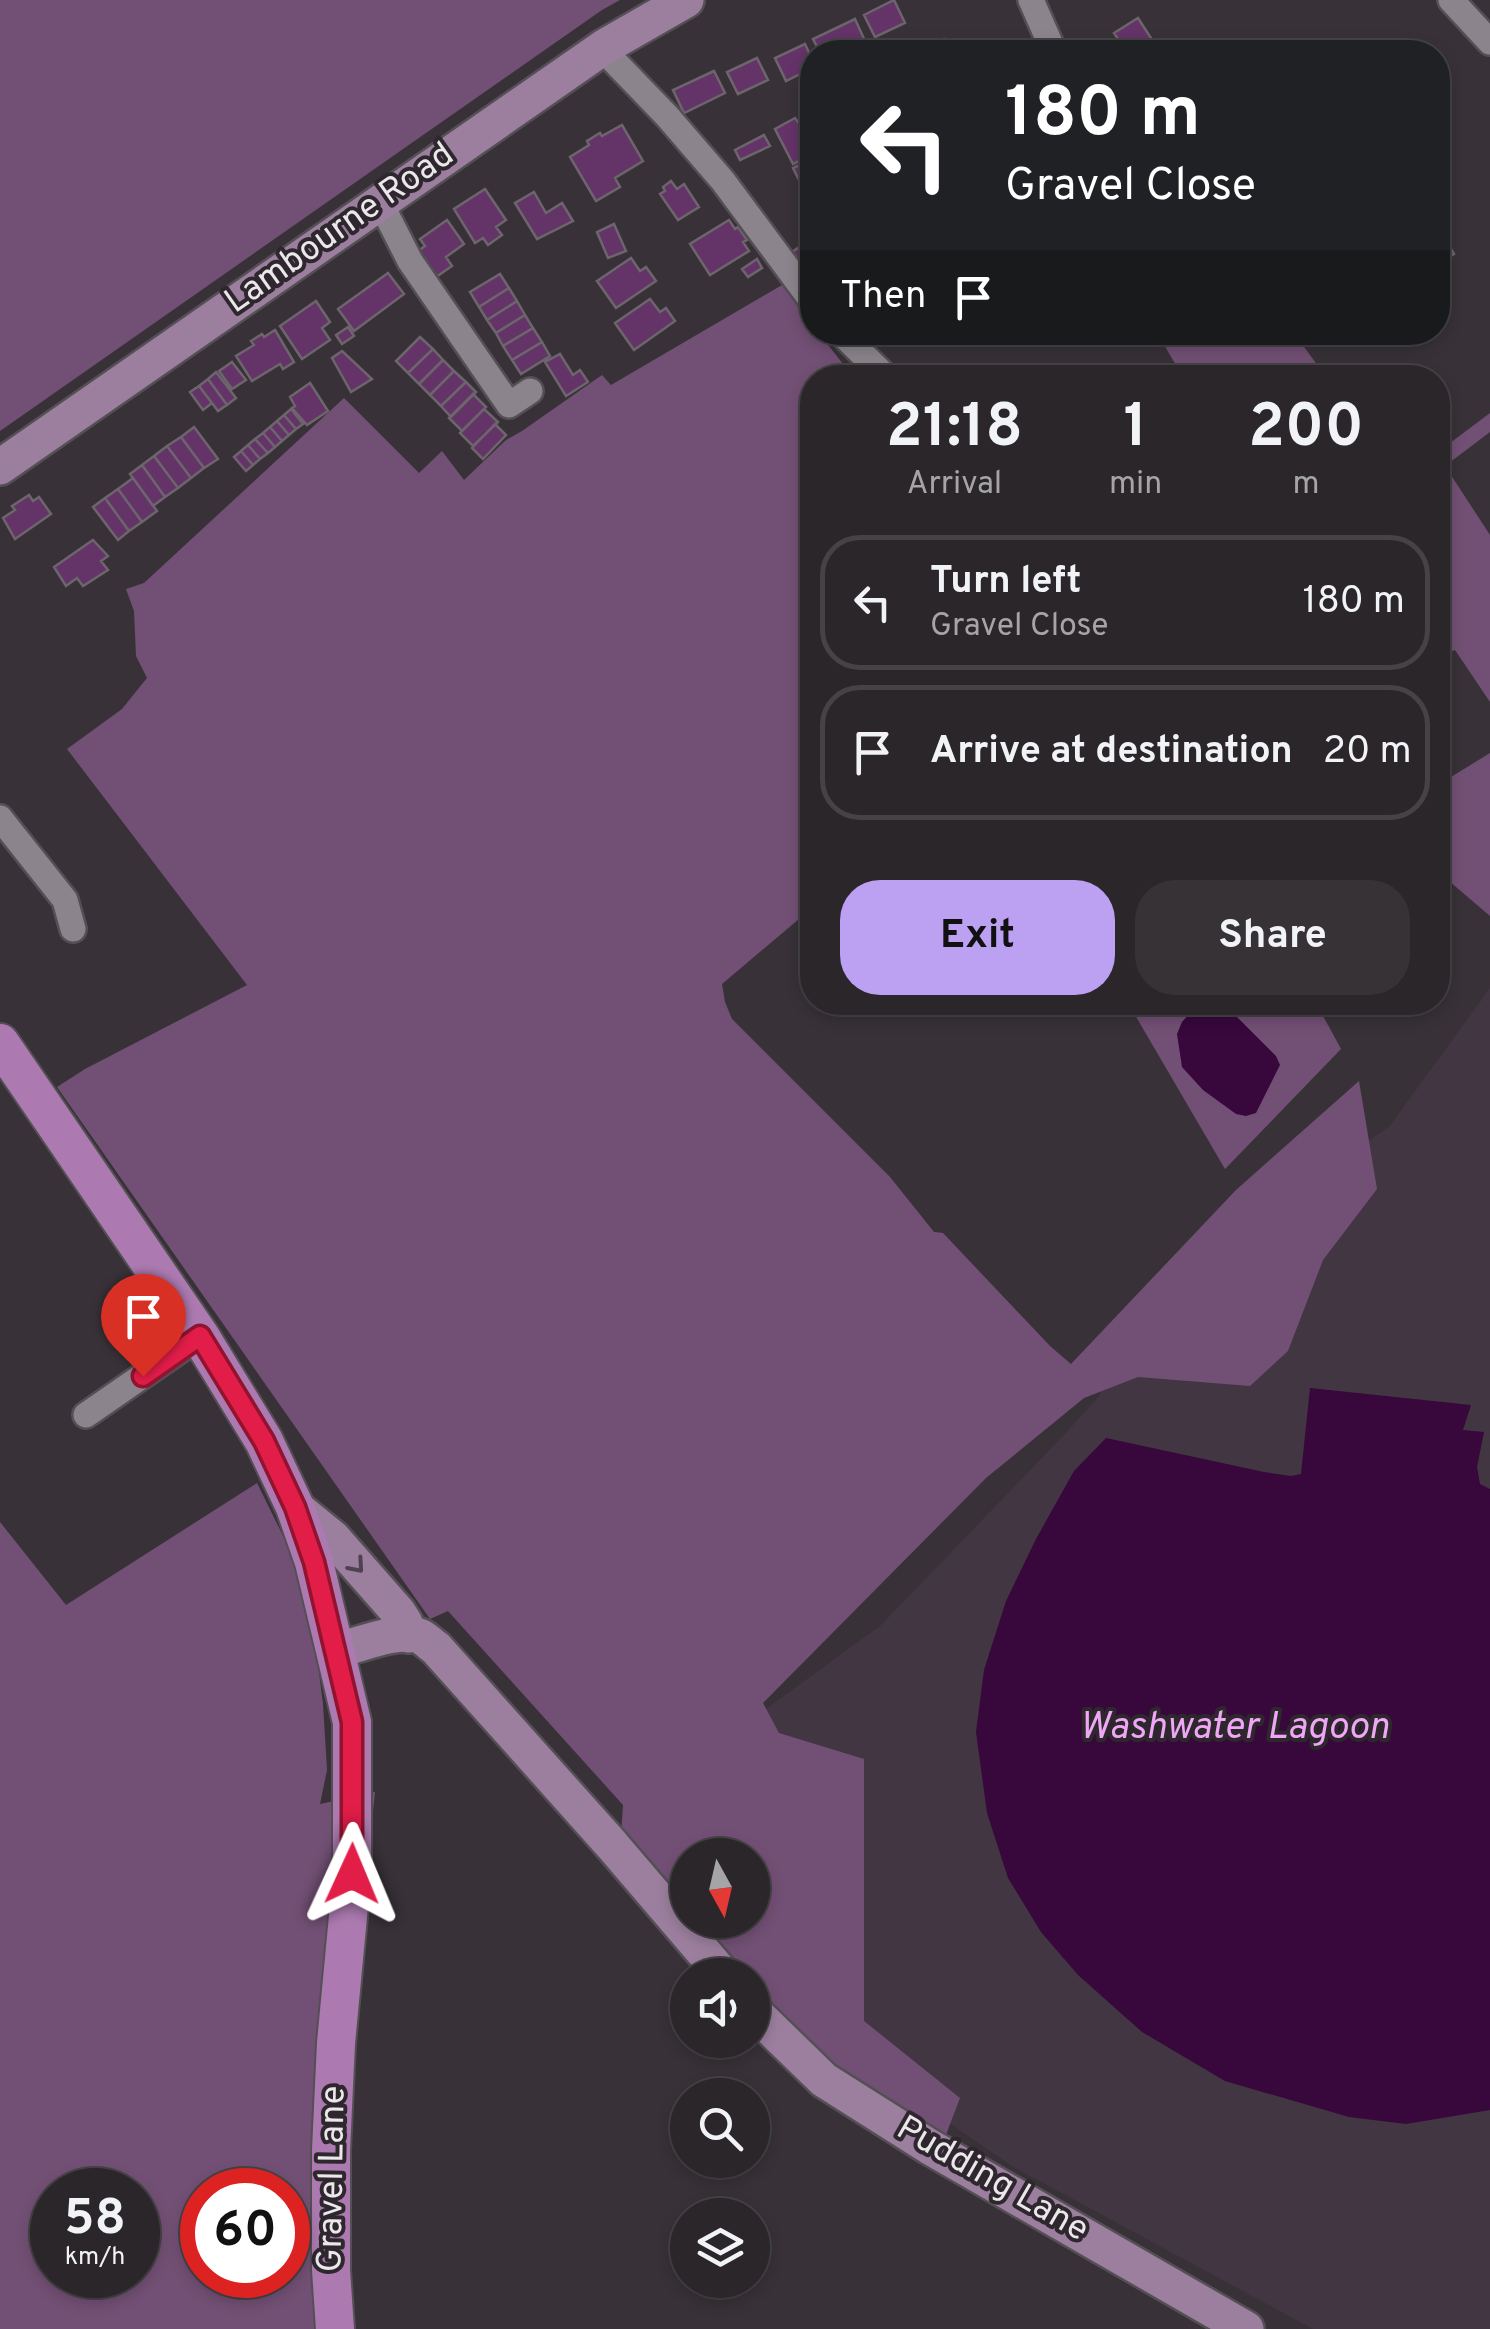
<!DOCTYPE html>
<style>
:root{--surface:#2a262a;--page:#363236;--text:#f1f3f6;--muted:#a5a5a8;--line:#464347;--accent:#bca0f2}
body{margin:0;font-family:Overpass,sans-serif;background:var(--page);color:var(--text);height:100vh;display:flex;flex-direction:column;font-size:38px;white-space:nowrap}
*{box-sizing:border-box;margin:0}
p{font-size:32px;color:var(--muted)}
.icon{flex:none;width:55px;height:55px;fill:none;stroke:currentColor;stroke-width:2;stroke-linecap:round;stroke-linejoin:round}
.map{position:relative;flex:1;overflow:hidden}
.side{position:absolute;left:800px;top:365px;width:650px;height:650px;display:flex;flex-direction:column;background:var(--surface);border-radius:40px;box-shadow:0 5px 15px #0003,0 0 0 2px var(--line)}
.side>*{flex:none}
.top-card{position:absolute;left:800px;top:40px;width:650px;height:305px;border-radius:40px;box-shadow:0 5px 15px #0003,0 0 0 2px var(--line);background:#202124;color:#fff;overflow:hidden}
.needle{width:65px;rotate:172deg}
.tools{position:absolute;left:670px;top:1838px;display:grid;gap:20px}
.tools a{display:grid;place-items:center;width:100px;height:100px;border-radius:50%;background:var(--surface);box-shadow:0 5px 15px #0003,0 0 0 2px var(--line);font-size:50px}
.speed{position:absolute;left:30px;top:2168px;display:flex;gap:20px;font-size:50px;font-weight:700;text-align:center}
.speed>*{display:grid;place-content:center;width:130px;height:130px;border-radius:50%;background:var(--surface);box-shadow:0 5px 15px #0003,0 0 0 2px var(--line);line-height:1}
.speed small{font-size:25px;font-weight:400}
.speed .limit{border:15px solid #d22;background:#fff;color:#111}
.pin{position:absolute;display:grid;place-items:center;width:85px;height:85px;color:#fff;margin:-102px -42px;border-radius:50% 50% 50% 0;rotate:-45deg;box-shadow:0 0 10px #0007}
.pin .icon{rotate:45deg}
.me{position:absolute;width:110px;margin:-55px;rotate:1deg;stroke-linejoin:round;filter:drop-shadow(0 0 8px #0008)}
.turn{display:flex;align-items:center;gap:35px;height:210px;padding:0 40px;font-size:45px}
.turn .icon{width:130px;height:130px;stroke-width:2.5}
.turn b{display:block;font-size:70px;line-height:85px}
.then{display:flex;align-items:center;height:95px;padding:0 40px;background:#0003;gap:20px;font-size:38px}
.eta{display:flex;justify-content:space-evenly;align-items:center;height:170px;text-align:center}
.eta b{font-size:60px;font-weight:700;line-height:70px}
.primary-button{display:flex;gap:20px;margin-top:auto;padding:20px 40px}
.primary-button a{flex:1;height:115px;border-radius:40px;background:var(--accent);color:#111;font-size:40px;font-weight:700;line-height:115px;text-align:center}
.primary-button a+a{background:var(--page);color:var(--text)}
ul{padding:0;list-style:none}
li{display:flex;align-items:center;gap:30px;height:135px;margin:0 20px 15px;padding:0 20px;border:5px solid var(--line);border-radius:40px}
li div{flex:1}
li b{display:block;font-size:38px}
li em{font-style:normal}
.map>svg:first-child{display:block}
</style>
<div class="map">
<svg width="1490" height="2329" viewBox="0 0 1490 2329">
<rect width="100%" height="100%" fill="#383238"/>
<path fill="#413642" d="M1490,988V2329H1313L1012,2166L823,2037L752,1920V1855H688L628,1809L880,1626L1062,1437L1100,1395L1103,1371L1312,1179L1389,1127Z"/>
<path fill="#725075" fill-rule="evenodd" d="M0,0H620L602,10L0,431Z
M782,285L812,325V332L819,333L853,377L812,378V908L722,984L725,1002L732,1019L890,1177L934,1232L943,1233L1050,1346L1071,1364L1236,1190L1359,1081L1377,1189L1323,1260L1288,1351L1250,1386L1138,1377L1084,1398L986,1478L763,1703L779,1733L864,1759V2021L960,2098L944,2140L831,2067L753,1987L752,1975H742L694,1920H752V1855H688L687,1913L621,1836L623,1805L448,1611L430,1619L57,1087L85,1069L247,985L67,749L122,709L147,678L136,656L134,611L126,589L144,583L344,398L419,473L442,451L464,480L506,440L522,431L602,375L611,385Z
M1157,333H1294L1326,377H1183Z
M1490,413V432L1445,466L1490,535V702L1455,650L1438,657V452Z
M1490,753V916L1449,881L1438,868V785Z
M1128,1003H1316L1341,1049L1225,1169Z
M257,1483L289,1548L314,1633L323,1704L327,1770L320,1804L375,1792L347,2059L350,2329H0V1522L66,1605ZM52,2190H138V2275H52ZM202,2190H288V2275H202Z"/>
<path fill="#38073c" d="M1199,1003H1223L1276,1056L1280,1065L1256,1113L1246,1116L1236,1114L1203,1090L1182,1067L1177,1034L1182,1022Z
M1310,1388L1471,1405L1463,1430L1484,1432L1477,1467L1480,1484L1490,1489V2110L1406,2124L1349,2117L1225,2081L1142,2032L1078,1975L1041,1932L1008,1878L987,1813L976,1732L984,1670L1006,1601L1036,1539L1074,1471L1106,1438L1264,1472L1291,1476L1301,1474Z"/>
<path fill="#643368" stroke="#6c656c" stroke-width="2.5" d="M894,0L905,23L875,37L864,15Z
M1138,18L1160,52H1127L1114,33Z
M855,19L866,43L845,52H820L813,39Z
M944,39L955,52H923Z
M1106,40L1111,52H1076Z
M805,44L812,59V68L786,81L775,58Z
M757,58L768,80L738,94L727,72Z
M714,71L725,93L684,113L673,90Z
M795,118L804,130L812,125V155L793,164L775,129Z
M622,125L643,161L615,178L620,187L596,201L570,157L589,145L587,141L600,133L602,136Z
M764,135L770,146L740,160L735,150Z
M812,159V206L793,168Z
M671,181L677,189L684,184L699,207L678,220L660,194L665,191L663,187Z
M485,189L506,220L496,227L502,235L488,245L483,238L475,243L454,209Z
M534,192L546,213L562,203L573,221L537,239L515,203Z
M447,220L464,244L446,257L452,266L436,277L418,251L425,246L420,239Z
M729,220L735,229L738,227L747,240L743,242L749,251L710,275L690,244Z
M614,224L626,251L608,258L597,232Z
M1438,226L1454,254L1438,263Z
M805,243L812,253V259L802,266L792,252Z
M631,258L640,271L646,267L656,281L616,308L597,281Z
M757,259L762,268L748,277L742,269Z
M388,273L404,294L354,331L338,309Z
M500,274L509,288L479,307L470,292Z
M509,288L517,301L487,320L479,307Z
M650,299L660,312L666,308L675,321L634,350L615,323Z
M316,301L330,322L322,328L330,340L302,359L280,326Z
M517,301L525,315L496,333L487,320Z
M525,315L533,328L503,346L496,333Z
M348,327L354,336L342,344L336,335Z
M533,328L542,342L512,360L503,346Z
M275,330L294,362L283,369L280,364L252,381L236,356L254,345L251,341L262,334L264,337Z
M420,337L433,349L408,373L396,361Z
M542,342L550,356L521,374L512,360Z
M433,349L443,360L419,384L408,373Z
M342,351L372,379L351,392L332,358Z
M560,354L573,375L580,370L588,382L566,396L545,362Z
M443,360L454,371L430,395L419,384Z
M232,362L246,380L232,389L219,371Z
M454,371L466,382L441,406L430,395Z
M216,372L236,398L227,405L208,379Z
M208,379L227,405L218,411L199,386Z
M466,382L476,392L451,417L441,406Z
M310,383L328,411L307,425L292,408L295,406L290,397Z
M199,386L212,403L203,410L190,392Z
M473,394L486,407L462,431L449,418Z
M291,409L303,424L296,429L284,415Z
M484,409L498,422L473,446L460,433Z
M284,415L296,429L289,435L277,421Z
M277,421L289,435L282,441L270,427Z
M495,424L506,435L483,459L472,448Z
M194,427L218,459L204,468L181,437Z
M270,427L282,441L275,447L263,433Z
M263,433L275,447L268,453L255,439Z
M181,437L204,468L191,478L167,446Z
M255,439L268,453L260,459L248,445Z
M248,445L260,459L253,465L241,451Z
M167,446L191,478L178,488L154,456Z
M241,451L253,465L246,471L234,457Z
M154,456L178,488L165,497L142,465Z
M142,465L165,497L153,506L130,474Z
M133,478L157,511L142,522L118,489Z
M118,489L142,522L129,531L105,498Z
M29,495L33,501L39,497L51,514L15,539L3,518L15,510L12,506Z
M105,498L129,531L118,540L93,507Z
M93,540L108,556L101,561L108,570L83,586L77,578L66,586L54,567Z"/>
<g fill="none" stroke-linecap="round" stroke-linejoin="round">
<g stroke="#544f55" stroke-width="30">
<path id="street" d="M1031,0L1054,52
M1451,0L1490,42
M604,47L612,59L667,116L723,181L812,301
M380,202L410,261L509,405L530,391
M840,332L887,378
M0,818L65,900L73,929
M86,1415L200,1336"/>
</g>
<g stroke="#544f55" stroke-width="40">
<path id="secondary" d="M0,467L604,47L686,0
M295,1507L333,1538L398,1612L405,1623L408,1635
M336,1650C358,1646 393,1630 416,1635C423,1636 430,1644 436,1648L612,1845L723,1975
M752,2010L824,2080L930,2147L1246,2329"/>
</g>
<g stroke="#544f55" stroke-width="42">
<path id="primary" d="M0,1043L200,1336L264,1441L295,1507L314,1562L352,1722V1874L336,2043L331,2150V2270L335,2329"/>
</g>
<use href="#street" stroke="#8b848c" stroke-width="25"/>
<use href="#secondary" stroke="#9c7f9e" stroke-width="35"/>
<use href="#primary" stroke="#ac7ab0" stroke-width="38"/>
</g>
<defs><path id="oneway-chevron" d="M-2-3.5L2.5 0L-2 3.5" fill="none" stroke-width="1.6" stroke-linecap="round" stroke-linejoin="round" transform="scale(2.5)"/></defs>
<use stroke="#4f4250" href="#oneway-chevron" transform="translate(357 1566) rotate(49)"/>
<g fill="none" stroke-linecap="round" stroke-linejoin="round">
<g stroke="#92132f" stroke-width="25">
<path id="route" d="M143,1376L200,1336L264,1441L295,1507L314,1562L352,1722V1874"/>
</g>
<use href="#route" stroke="#e11d48" stroke-width="18"/>
</g>
<g text-anchor="middle" dominant-baseline="central" stroke-width="8" stroke-linejoin="round" paint-order="stroke">
<g font-size="35" fill="#ebe7eb" stroke="#2e282e">
<text transform="translate(340 229) rotate(-35)">Lambourne Road</text>
<text transform="translate(333 2179) rotate(-89)">Gravel Lane</text>
<text transform="translate(992 2180) rotate(30)">Pudding Lane</text>
</g>
<g font-size="38" font-style="italic" fill="#efa6f4" stroke="#2e282e">
<text x="1234" y="1728">Washwater Lagoon</text>
</g>
</g>
</svg>
<div class="tools">
<a><svg class="needle" viewBox="-14 -14 28 28"><path d="M0-13l5 13h-10z" fill="#e53935"/><path d="M0 13l5-13h-10z" fill="#a5a5a8"/></svg></a>
<a><svg class="icon" aria-label="sound" viewBox="0 0 24 24"><path d="M4 9h4l5-4v14l-5-4H4zM17 9q2 3 0 6"/></svg></a>
<a><svg class="icon" aria-label="search" viewBox="0 0 24 24"><circle cx="10" cy="10" r="6"/><path d="M15 15l6 6"/></svg></a>
<a><svg class="icon" aria-label="layers" viewBox="0 0 24 24"><path d="M12 4l9 5-9 5-9-5zM3 14l9 5 9-5"/></svg></a>
</div>
<div class="speed"><div>58<small>km/h</small></div><div class="limit">60</div></div>
<div class="pin" style="left:143px;top:1376px;background:#d93025"><svg class="icon" aria-label="arrive" viewBox="0 0 24 24"><path d="M6 21V4h12l-3 4 3 4H6"/></svg></div>
<svg class="me" style="left:352px;top:1874px" viewBox="-20 -20 40 40"><path d="M0-17L14 15 0 8-14 15z" fill="#e11d48" stroke="#fff" stroke-width="4"/></svg>
<div class="top-card">
<div class="turn"><svg class="icon" aria-label="left" viewBox="0 0 24 24"><path d="M17 20v-9H6M10 6l-5 5 5 5"/></svg><div><b>180 m</b>Gravel Close</div></div>
<div class="then">Then<svg class="icon" aria-label="arrive" viewBox="0 0 24 24"><path d="M6 21V4h12l-3 4 3 4H6"/></svg></div>
</div>
<section class="side">
<div class="eta">
<div><b>21:18</b><p>Arrival</p></div>
<div><b>1</b><p>min</p></div>
<div><b>200</b><p>m</p></div>
</div>
<ul>
<li><svg class="icon" aria-label="left" viewBox="0 0 24 24"><path d="M17 20v-9H6M10 6l-5 5 5 5"/></svg><div><b>Turn left</b><p>Gravel Close</p></div><em>180 m</em></li>
<li><svg class="icon" aria-label="arrive" viewBox="0 0 24 24"><path d="M6 21V4h12l-3 4 3 4H6"/></svg><div><b>Arrive at destination</b></div><em>20 m</em></li>
</ul>
<div class="primary-button"><a>Exit</a><a>Share</a></div>
</section>
</div>
